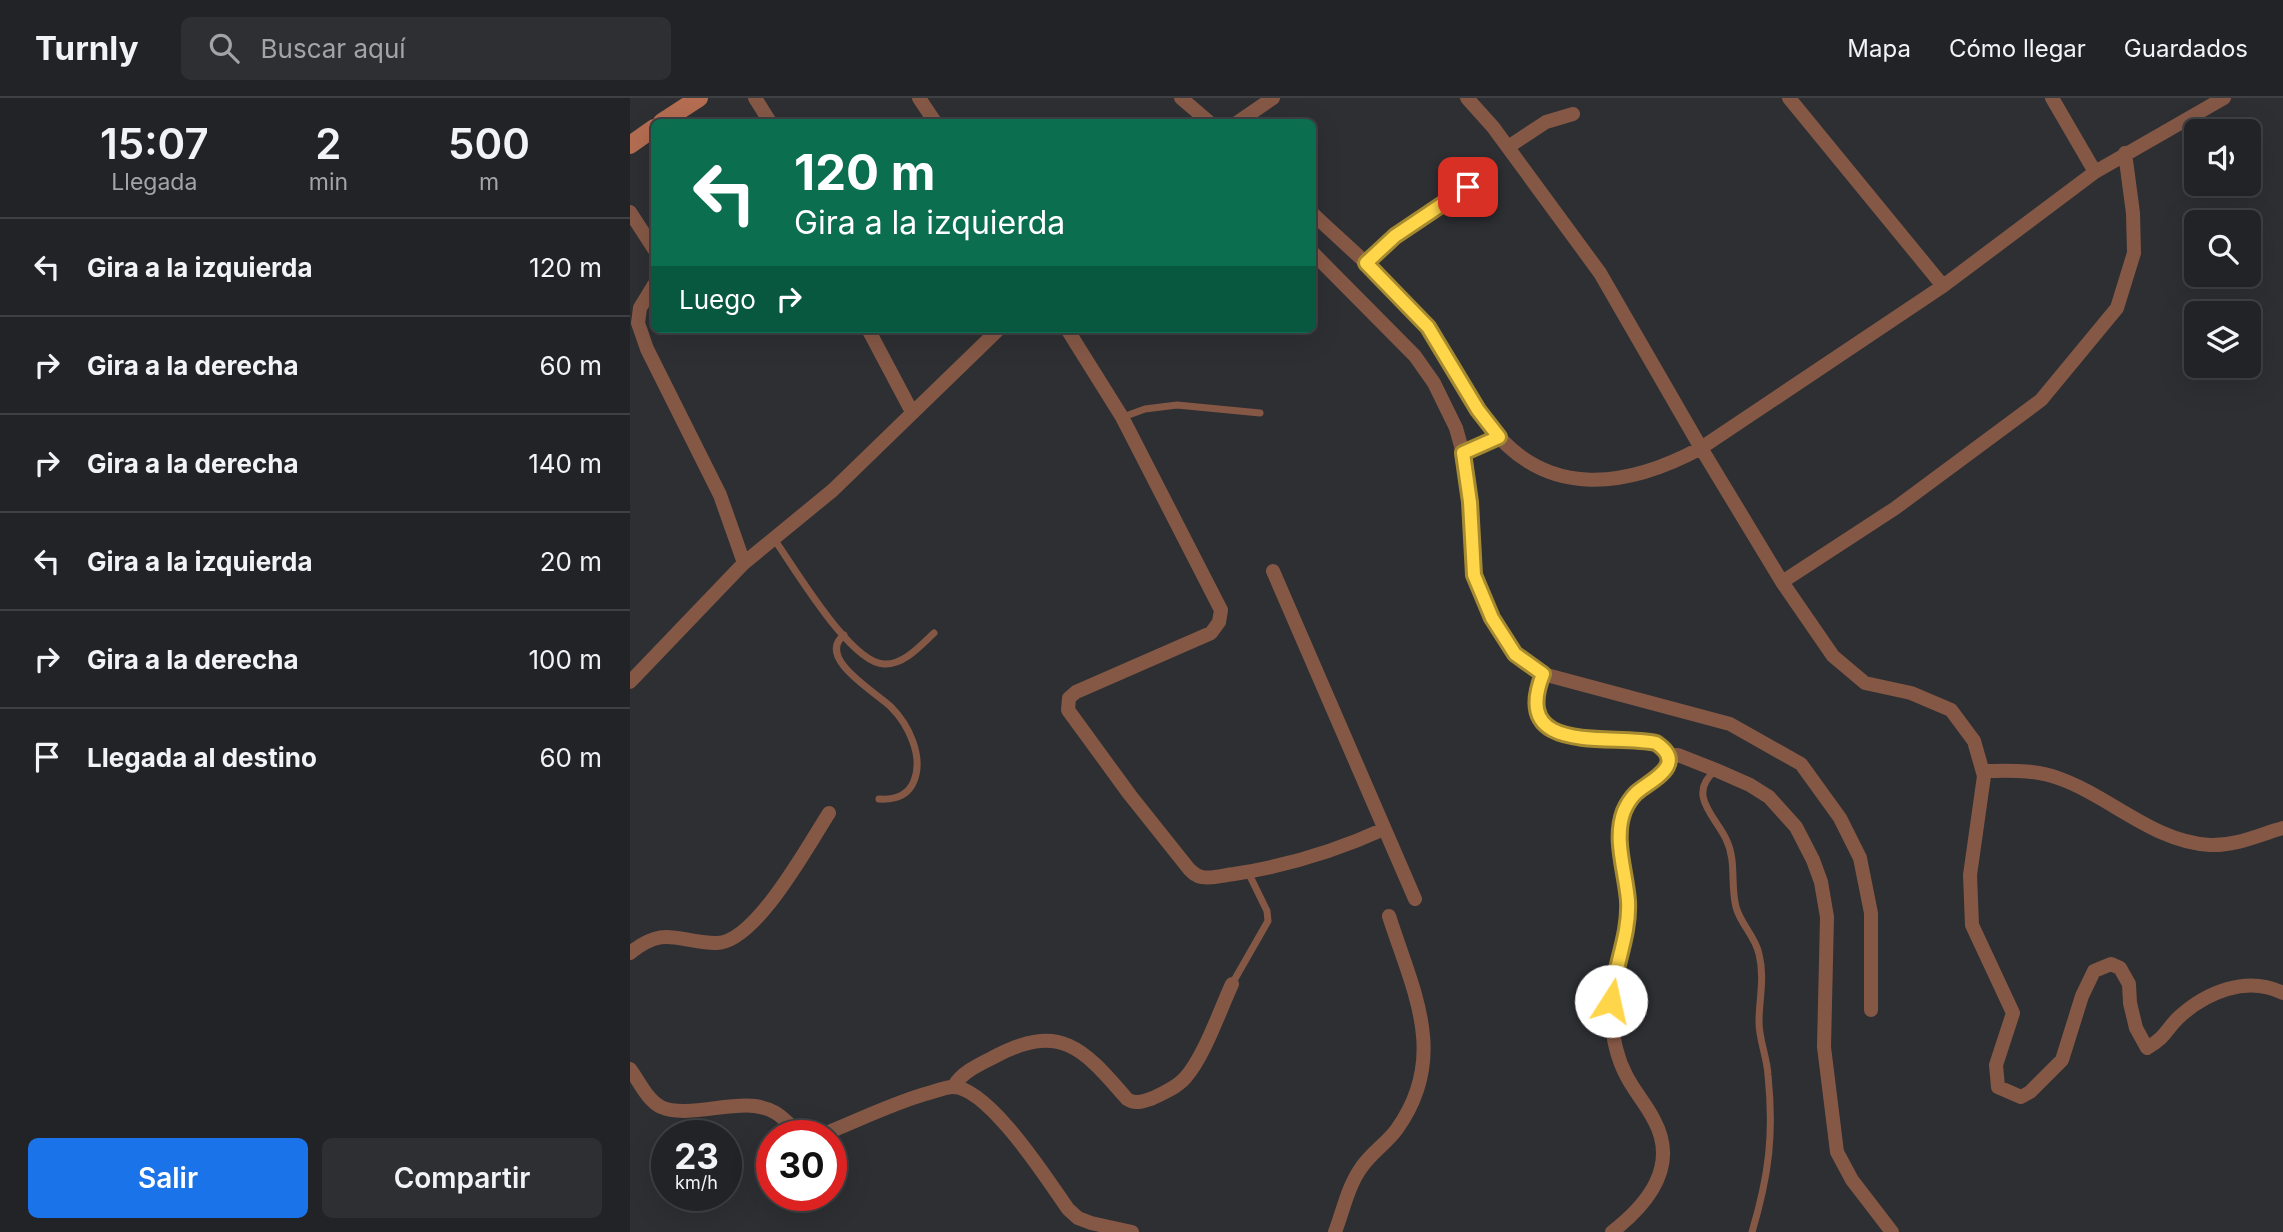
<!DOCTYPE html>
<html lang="es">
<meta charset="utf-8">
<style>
:root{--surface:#222326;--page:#2e2f32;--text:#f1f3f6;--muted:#a2a4a7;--line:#3f4043;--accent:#1a73e8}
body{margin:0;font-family:Inter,sans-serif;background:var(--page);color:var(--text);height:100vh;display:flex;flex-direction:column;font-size:26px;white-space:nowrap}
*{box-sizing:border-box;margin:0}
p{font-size:23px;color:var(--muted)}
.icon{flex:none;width:38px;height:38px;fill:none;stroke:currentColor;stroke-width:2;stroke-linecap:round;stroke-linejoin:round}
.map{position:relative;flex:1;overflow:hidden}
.panel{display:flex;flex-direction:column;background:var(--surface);width:630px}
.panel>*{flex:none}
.top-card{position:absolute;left:21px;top:21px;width:665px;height:214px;border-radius:10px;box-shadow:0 7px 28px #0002,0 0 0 2px var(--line);background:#0b6e4f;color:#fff;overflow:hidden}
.buttons{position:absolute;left:1554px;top:21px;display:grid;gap:14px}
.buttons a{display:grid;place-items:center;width:77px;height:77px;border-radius:10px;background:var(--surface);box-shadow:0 7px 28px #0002,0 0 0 2px var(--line);font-size:35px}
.speed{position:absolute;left:21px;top:1022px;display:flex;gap:14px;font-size:35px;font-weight:700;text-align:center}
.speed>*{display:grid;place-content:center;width:91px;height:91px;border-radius:50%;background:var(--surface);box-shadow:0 7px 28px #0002,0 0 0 2px var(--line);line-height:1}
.speed small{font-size:18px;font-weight:400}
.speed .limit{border:10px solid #d22;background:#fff;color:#111}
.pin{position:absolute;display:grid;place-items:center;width:60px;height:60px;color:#fff;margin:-30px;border-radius:14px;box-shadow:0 4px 10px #0006}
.me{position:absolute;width:77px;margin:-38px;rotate:10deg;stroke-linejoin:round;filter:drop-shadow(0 0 5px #0008)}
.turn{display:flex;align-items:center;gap:24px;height:147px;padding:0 28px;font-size:32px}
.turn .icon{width:91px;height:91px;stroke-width:2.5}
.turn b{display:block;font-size:49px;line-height:60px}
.then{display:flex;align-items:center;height:66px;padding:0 28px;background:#0003;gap:14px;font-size:26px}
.eta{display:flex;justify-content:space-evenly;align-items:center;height:119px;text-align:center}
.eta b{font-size:42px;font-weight:600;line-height:49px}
.action{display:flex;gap:14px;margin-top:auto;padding:14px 28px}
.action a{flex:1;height:80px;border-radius:10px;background:var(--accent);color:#fff;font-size:28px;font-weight:600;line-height:80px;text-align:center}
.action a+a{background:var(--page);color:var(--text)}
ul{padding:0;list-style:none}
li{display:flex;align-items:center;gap:21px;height:98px;padding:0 28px;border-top:2px solid var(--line)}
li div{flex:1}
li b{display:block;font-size:26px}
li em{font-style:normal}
header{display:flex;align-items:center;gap:42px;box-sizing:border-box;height:98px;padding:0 35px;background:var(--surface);border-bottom:2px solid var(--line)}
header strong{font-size:33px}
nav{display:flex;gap:38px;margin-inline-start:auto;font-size:24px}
.search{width:490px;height:63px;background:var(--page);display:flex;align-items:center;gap:18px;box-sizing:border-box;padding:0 24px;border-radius:10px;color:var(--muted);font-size:26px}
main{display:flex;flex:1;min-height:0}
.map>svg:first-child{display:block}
</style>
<header>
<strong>Turnly</strong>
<div class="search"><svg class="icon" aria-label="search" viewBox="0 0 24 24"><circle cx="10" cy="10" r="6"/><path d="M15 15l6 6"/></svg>Buscar aquí</div>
<nav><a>Mapa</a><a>Cómo llegar</a><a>Guardados</a></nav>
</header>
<main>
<section class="panel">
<div class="eta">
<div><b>15:07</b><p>Llegada</p></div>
<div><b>2</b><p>min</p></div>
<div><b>500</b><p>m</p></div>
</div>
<ul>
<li><svg class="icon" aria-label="left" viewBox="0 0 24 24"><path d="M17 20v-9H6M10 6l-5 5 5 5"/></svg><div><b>Gira a la izquierda</b></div><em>120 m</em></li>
<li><svg class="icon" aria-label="right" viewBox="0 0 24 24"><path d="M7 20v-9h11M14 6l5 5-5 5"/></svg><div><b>Gira a la derecha</b></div><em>60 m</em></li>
<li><svg class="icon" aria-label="right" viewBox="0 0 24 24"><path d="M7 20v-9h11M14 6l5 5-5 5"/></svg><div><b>Gira a la derecha</b></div><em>140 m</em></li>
<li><svg class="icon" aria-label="left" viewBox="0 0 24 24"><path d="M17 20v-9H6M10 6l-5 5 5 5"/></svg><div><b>Gira a la izquierda</b></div><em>20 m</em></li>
<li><svg class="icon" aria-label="right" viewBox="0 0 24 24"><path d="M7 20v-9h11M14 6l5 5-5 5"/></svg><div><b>Gira a la derecha</b></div><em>100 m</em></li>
<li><svg class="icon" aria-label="arrive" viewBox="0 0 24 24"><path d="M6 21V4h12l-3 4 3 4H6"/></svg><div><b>Llegada al destino</b></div><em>60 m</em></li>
</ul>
<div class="action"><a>Salir</a><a>Compartir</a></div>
</section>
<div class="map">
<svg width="1653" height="1134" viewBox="0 0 1653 1134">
<rect width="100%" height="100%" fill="#2d2f33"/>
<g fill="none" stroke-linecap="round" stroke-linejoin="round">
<path stroke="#855846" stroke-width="7" d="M737,165L765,138L838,89
M493,319L515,311L547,307L630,315
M144,441C164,469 220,565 254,566C274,567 291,547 304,535
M214,537C185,560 247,595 261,609C278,626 294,658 284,683C278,698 265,702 249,701
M1086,672C1056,696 1085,718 1096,741C1107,763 1100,786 1106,809C1111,827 1125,838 1129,856C1135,880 1129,901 1129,924C1129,942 1137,959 1138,977C1144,1036 1139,1077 1122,1134
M602,886L638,823L637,813L618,774"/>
<path stroke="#855846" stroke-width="14" d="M125,0L140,24
M289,0L305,24
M551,0L579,24
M837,0L863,29L970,175L1071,350L1152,484L1203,558L1235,585L1281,595L1321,612L1344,643L1354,678L1340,777L1342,827L1383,915L1366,967L1368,989L1391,999L1400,994L1432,962L1452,898L1464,873L1481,866L1490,870L1499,886L1500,905L1506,930L1517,950C1536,939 1535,933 1548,920C1576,894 1617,877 1653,895
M1159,0L1313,188
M1422,0L1465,74
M608,24L643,0
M878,49L916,24L943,16
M0,114L24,151
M682,115C721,152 763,187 797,228C821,257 834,293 856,323C913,402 995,391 1071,350L1313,188L1465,74L1594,0
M682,154L785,258L804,285L826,330L833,355
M24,187L10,210L8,225L17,251L90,397L114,465
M238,231L282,314
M437,231L492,319L591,512L589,524L581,535L446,594L439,600L438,612L500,697L559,771C563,775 566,778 572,779C582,781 594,777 604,776C656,768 706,753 754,731
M869,339L833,355L840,404L844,477L862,520L885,556L913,576L1100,626L1171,666L1210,720L1230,760L1241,815V912
M643,473L785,801
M1152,484L1264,411L1411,302L1487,210L1504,155L1503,115L1495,55
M913,576C872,677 1025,619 1036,657C1043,681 1003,690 994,712C982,743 998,776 998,807C997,841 981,872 981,906C981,930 985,956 996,977C1004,993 1016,1006 1024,1022C1049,1068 1018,1106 982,1134
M0,584L114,465L203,392L369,231
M1037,659L1048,657L1086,672L1120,687L1139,699L1166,729L1183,762L1191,784L1197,819L1194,949L1207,1054L1222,1082L1262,1134
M1353,673C1378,673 1404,671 1428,680C1480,698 1523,744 1580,747C1606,748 1628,737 1653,730
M0,855C36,826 48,845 86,845C125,846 179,746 199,715
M0,971C9,983 17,1002 31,1009C55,1020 98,1004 125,1008C153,1012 155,1027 175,1038
M324,988C331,975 348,967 362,960C430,923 453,950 497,1001C506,1007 514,1003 523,1000C534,995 547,989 555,980C574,959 590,912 602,886
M189,1038C225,1024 258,1007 295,996C303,994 313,990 321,989C357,986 419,1084 438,1111L448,1120L461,1125L502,1134
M705,1134C713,1113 718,1088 731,1070C741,1055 757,1045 767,1031C819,958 783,893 759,818"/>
<path stroke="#b46d51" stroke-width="18" d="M32,24L69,0
M0,47L24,30"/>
</g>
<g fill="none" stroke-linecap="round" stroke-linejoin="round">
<g stroke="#a68a30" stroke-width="18">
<path id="route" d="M838,89L765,138L736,165L798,229L848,312L869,339L833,355L840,404L844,477L862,520L885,556L913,576C880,659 981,635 1026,645C1059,667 1019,683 1006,695C1001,700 997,706 994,713C983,741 996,774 998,803C1000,837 984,869 981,903"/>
</g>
<use href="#route" stroke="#ffd54a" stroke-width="12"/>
</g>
</svg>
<div class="buttons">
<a><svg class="icon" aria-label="sound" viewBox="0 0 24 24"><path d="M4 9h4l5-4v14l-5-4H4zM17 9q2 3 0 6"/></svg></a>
<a><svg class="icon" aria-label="search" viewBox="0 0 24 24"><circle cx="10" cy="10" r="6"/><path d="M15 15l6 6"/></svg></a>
<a><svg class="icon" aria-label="layers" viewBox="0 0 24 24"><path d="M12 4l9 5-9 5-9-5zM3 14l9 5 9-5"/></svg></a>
</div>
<div class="speed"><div>23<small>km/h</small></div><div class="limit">30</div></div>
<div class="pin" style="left:838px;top:89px;background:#d93025"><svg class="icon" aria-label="arrive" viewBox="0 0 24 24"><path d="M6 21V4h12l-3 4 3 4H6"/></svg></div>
<svg class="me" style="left:981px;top:903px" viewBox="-20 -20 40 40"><circle r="19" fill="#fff"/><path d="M0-13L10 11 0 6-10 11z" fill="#ffd54a"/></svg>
<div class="top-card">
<div class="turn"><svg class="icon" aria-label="left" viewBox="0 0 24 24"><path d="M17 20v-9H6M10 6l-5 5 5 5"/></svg><div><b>120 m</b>Gira a la izquierda</div></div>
<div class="then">Luego<svg class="icon" aria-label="right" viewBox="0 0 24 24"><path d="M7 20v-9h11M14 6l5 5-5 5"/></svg></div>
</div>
</div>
</main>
